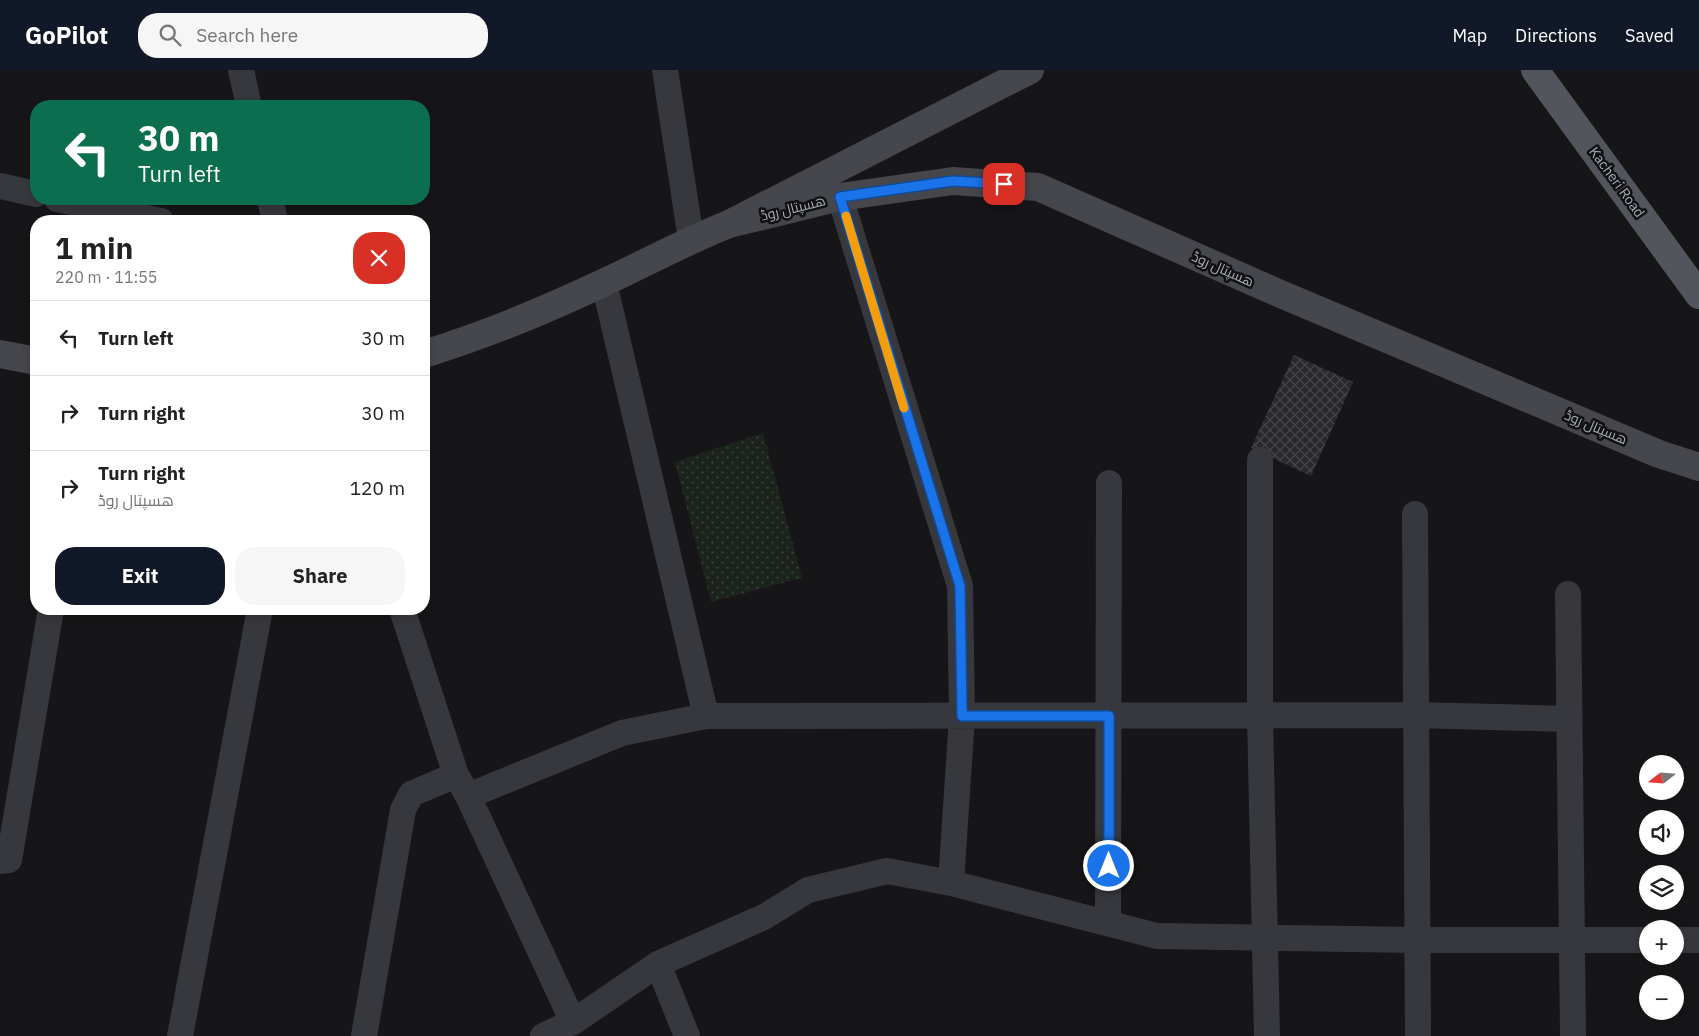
<!DOCTYPE html>
<meta charset="utf-8">
<style>
:root{--surface:#fff;--page:#f6f6f6;--text:#222;--muted:#767676;--line:#e0e0e0;--accent:#111827}
body{margin:0;font-family:"IBM Plex Sans",Cairo,sans-serif;background:var(--page);color:var(--text);height:100vh;display:flex;flex-direction:column;font-size:19px;white-space:nowrap}
*{box-sizing:border-box;margin:0}
p{font-size:16px;color:var(--muted)}
.icon{flex:none;width:28px;height:28px;fill:none;stroke:currentColor;stroke-width:2;stroke-linecap:round;stroke-linejoin:round}
.map{position:relative;flex:1;overflow:hidden}
.sheet{position:absolute;left:30px;top:145px;width:400px;height:400px;display:flex;flex-direction:column;background:var(--surface);border-radius:20px;box-shadow:0 2px 8px #0003}
.sheet>*{flex:none}
.top-card{position:absolute;left:30px;top:30px;width:400px;height:105px;border-radius:20px;box-shadow:0 2px 8px #0003;background:#0b6e4f;color:#fff;overflow:hidden}
.needle{width:32px;rotate:253deg}
.fabs{position:absolute;left:1639px;top:685px;display:grid;gap:10px}
.fabs a{display:grid;place-items:center;width:45px;height:45px;border-radius:50%;background:var(--surface);box-shadow:0 2px 8px #0003;font-size:25px}
.pin{position:absolute;display:grid;place-items:center;width:42px;height:42px;color:#fff;margin:-21px;border-radius:10px;box-shadow:0 2px 8px #0006}
.me{position:absolute;width:55px;margin:-28px;rotate:0deg;stroke-linejoin:round;filter:drop-shadow(0 0 4px #0008)}
.turn{display:flex;align-items:center;gap:18px;height:105px;padding:0 25px;font-size:22px}
.turn .icon{width:65px;height:65px;stroke-width:2.5}
.turn b{display:block;font-size:35px;line-height:42px}
.round{display:grid;place-items:center;flex:none;width:52px;height:52px;border-radius:20px;background:var(--page)}
.summary{display:flex;align-items:center;justify-content:space-between;height:85px;padding:0 25px}
h1{font-size:30px;font-weight:800;line-height:38px}
.cta{display:flex;gap:10px;margin-top:auto;padding:10px 25px}
.cta a{flex:1;height:58px;border-radius:20px;background:var(--accent);color:#fff;font-size:20px;font-weight:800;line-height:58px;text-align:center}
.cta a+a{background:var(--page);color:var(--text)}
ul{padding:0;list-style:none}
li{display:flex;align-items:center;gap:15px;height:75px;padding:0 25px;border-top:1px solid var(--line)}
li div{flex:1}
li b{display:block;font-size:19px}
li em{font-style:normal}
header{display:flex;align-items:center;gap:30px;box-sizing:border-box;height:70px;padding:0 25px;background:var(--accent);color:#fff}
header strong{font-size:24px}
nav{display:flex;gap:28px;margin-inline-start:auto;font-size:18px}
.search{width:350px;height:45px;background:var(--page);display:flex;align-items:center;gap:12px;box-sizing:border-box;padding:0 18px;border-radius:20px;color:var(--muted);font-size:19px}
.map>svg:first-child{display:block}
</style>
<header>
<strong>GoPilot</strong>
<div class="search"><svg class="icon" aria-label="search" viewBox="0 0 24 24"><circle cx="10" cy="10" r="6"/><path d="M15 15l6 6"/></svg>Search here</div>
<nav><a>Map</a><a>Directions</a><a>Saved</a></nav>
</header>
<div class="map">
<svg width="1699" height="966" viewBox="0 0 1699 966">
<defs>
<pattern id="grass-dots" width="8" height="8" patternUnits="userSpaceOnUse" patternTransform="scale(1.25)"><rect width="8" height="8" fill="#1c231d"/><path d="M2 2h.1M6 6h.1" fill="none" stroke="#3a403c" stroke-width="1.8" stroke-linecap="round"/></pattern>
<pattern id="building-cross-hatch" width="8" height="8" patternUnits="userSpaceOnUse" patternTransform="scale(1.25)"><rect width="8" height="8" fill="#29292c"/><path d="M0 0l8 8M0 8l8-8" fill="none" stroke="#454548"/></pattern>
</defs>
<rect width="100%" height="100%" fill="#161618"/>
<path fill="url(#grass-dots)" d="M763,363L802,508L711,532L675,392Z"/>
<path fill="url(#building-cross-hatch)" d="M1294,285L1353,312L1311,406L1251,378Z"/>
<g fill="none" stroke-linecap="round" stroke-linejoin="round">
<path stroke="#37383d" stroke-width="26" d="M241,0L249,36
M665,0L691,169
M0,116L36,124
M840,127L960,516L962,646L951,813
M57,129L161,151
M270,129L275,151
M604,213L706,646
M1260,390V646L1267,966
M1415,444L1418,966
M1568,524L1573,966
M402,539L456,705L468,726L573,952L658,894L764,847L808,820L887,801L951,813L1157,866L1417,870H1648
M468,726L622,663L706,646L1416,645L1569,649
M0,791L9,790L51,539
M1108,853L1109,413
M1675,870H1699
M658,894L687,966
M180,966L260,539
M364,966L403,740L411,724L456,705
M543,966L573,952"/>
<path stroke="#45474d" stroke-width="28" d="M729,154L840,127L953,111L1038,117L1276,222L1659,384L1699,397
M0,284L36,291
M424,284C486,265 546,240 605,212C646,193 686,171 729,154L1030,0"/>
<path stroke="#53555c" stroke-width="28" d="M1535,0L1699,225"/>
</g>
<g fill="none" stroke-linecap="round" stroke-linejoin="round">
<g stroke="#114b97" stroke-width="12">
<path id="route" d="M1004,114L953,111L840,127L960,516L962,646H1109V796"/>
</g>
<use href="#route" stroke="#1a73e8" stroke-width="9"/>
<path stroke="#f59e0b" stroke-width="9" d="M846,146L904,338"/>
</g>
<g text-anchor="middle" dominant-baseline="central" stroke-width="5" stroke-linejoin="round" paint-order="stroke">
<g font-size="14" fill="#a8adb8" stroke="#111113">
<text transform="translate(1617 112) rotate(54)">Kacheri Road</text>
<text transform="translate(793 138) rotate(-14)">ھسپتال روڈ</text>
<text transform="translate(1223 199) rotate(24)">ھسپتال روڈ</text>
<text transform="translate(1596 357) rotate(23)">ھسپتال روڈ</text>
</g>
</g>
</svg>
<div class="fabs">
<a><svg class="needle" viewBox="-14 -14 28 28"><path d="M0-13l5 13h-10z" fill="#e53935"/><path d="M0 13l5-13h-10z" fill="#767676"/></svg></a>
<a><svg class="icon" aria-label="sound" viewBox="0 0 24 24"><path d="M4 9h4l5-4v14l-5-4H4zM17 9q2 3 0 6"/></svg></a>
<a><svg class="icon" aria-label="layers" viewBox="0 0 24 24"><path d="M12 4l9 5-9 5-9-5zM3 14l9 5 9-5"/></svg></a>
<a>+</a>
<a>−</a>
</div>
<div class="pin" style="left:1004px;top:114px;background:#d93025"><svg class="icon" aria-label="arrive" viewBox="0 0 24 24"><path d="M6 21V4h12l-3 4 3 4H6"/></svg></div>
<svg class="me" style="left:1109px;top:796px" viewBox="-20 -20 40 40"><circle r="17" fill="#1a73e8" stroke="#fff" stroke-width="3"/><path d="M0-11L8 9 0 5-8 9z" fill="#fff"/></svg>
<div class="top-card">
<div class="turn"><svg class="icon" aria-label="left" viewBox="0 0 24 24"><path d="M17 20v-9H6M10 6l-5 5 5 5"/></svg><div><b>30 m</b>Turn left</div></div>
</div>
<section class="sheet">
<div class="summary"><div><h1>1 min</h1><p>220 m · 11:55</p></div><a class="round" style="background:#d93025;color:#fff"><svg class="icon" aria-label="close" viewBox="0 0 24 24"><path d="M6 6l12 12M18 6L6 18"/></svg></a></div>
<ul>
<li><svg class="icon" aria-label="left" viewBox="0 0 24 24"><path d="M17 20v-9H6M10 6l-5 5 5 5"/></svg><div><b>Turn left</b></div><em>30 m</em></li>
<li><svg class="icon" aria-label="right" viewBox="0 0 24 24"><path d="M7 20v-9h11M14 6l5 5-5 5"/></svg><div><b>Turn right</b></div><em>30 m</em></li>
<li><svg class="icon" aria-label="right" viewBox="0 0 24 24"><path d="M7 20v-9h11M14 6l5 5-5 5"/></svg><div><b>Turn right</b><p>ھسپتال روڈ</p></div><em>120 m</em></li>
</ul>
<div class="cta"><a>Exit</a><a>Share</a></div>
</section>
</div>
